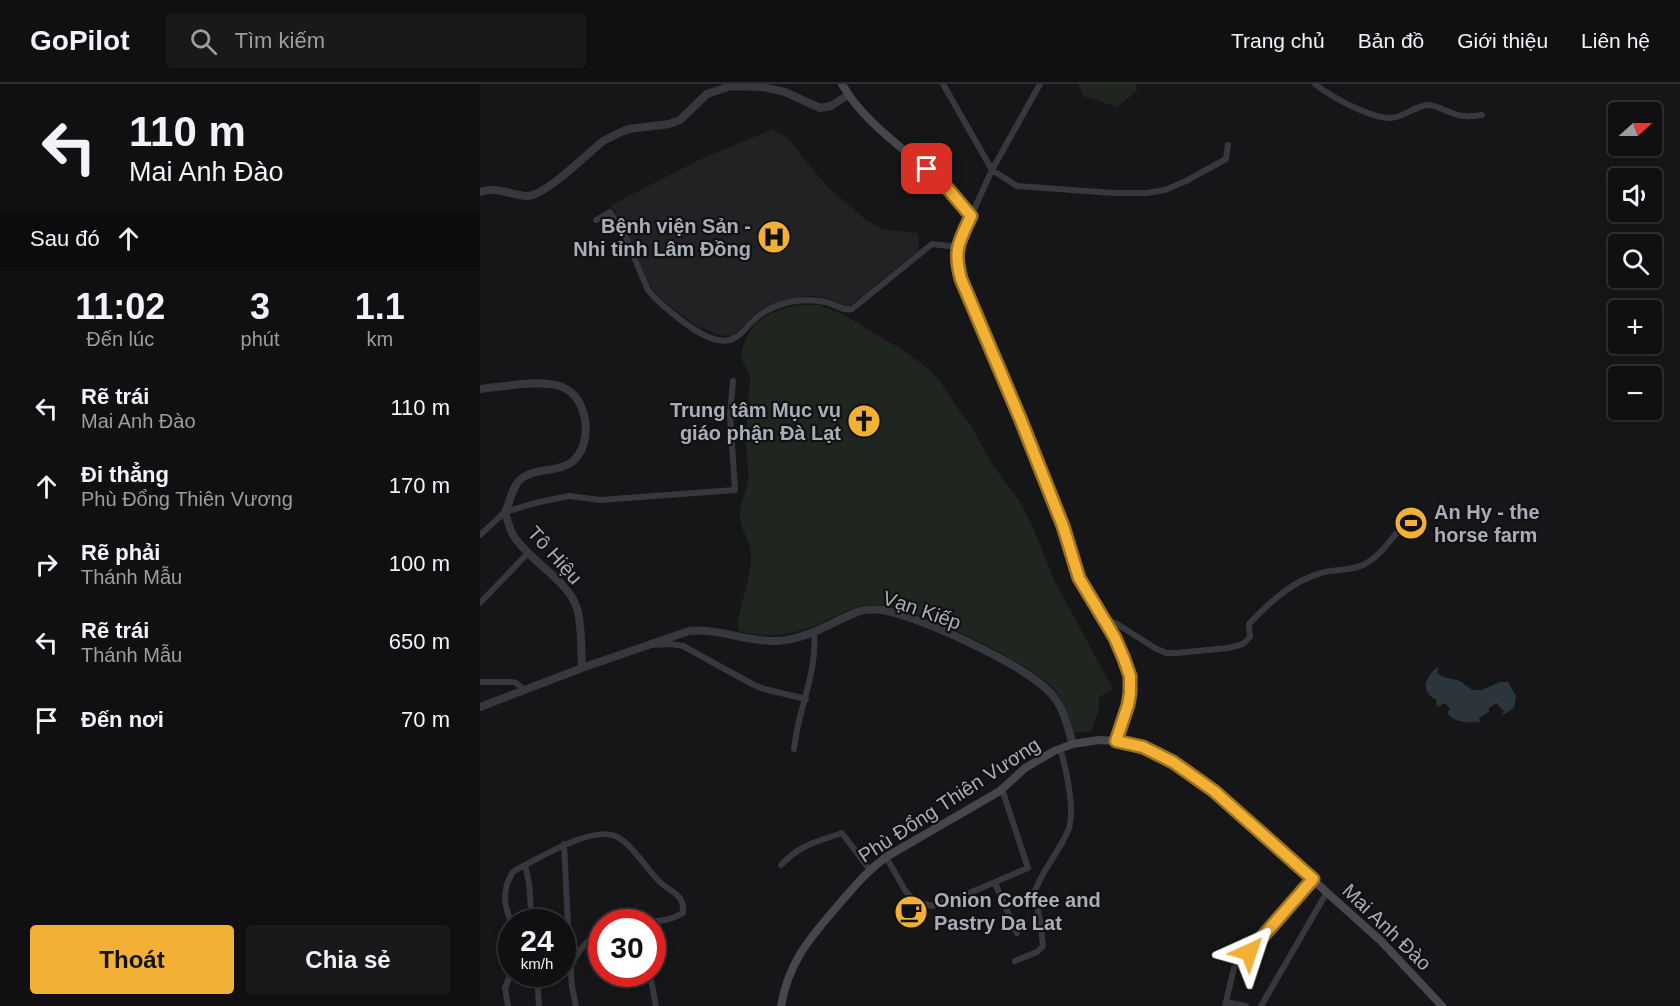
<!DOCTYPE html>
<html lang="vi">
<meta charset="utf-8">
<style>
:root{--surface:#101012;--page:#19191b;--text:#f1f3f6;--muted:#9c9d9f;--line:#303032;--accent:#f2b134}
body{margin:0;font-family:Helvetica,sans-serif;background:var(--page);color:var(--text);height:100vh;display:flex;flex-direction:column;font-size:22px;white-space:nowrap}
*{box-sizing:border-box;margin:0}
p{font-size:20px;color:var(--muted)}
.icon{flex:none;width:33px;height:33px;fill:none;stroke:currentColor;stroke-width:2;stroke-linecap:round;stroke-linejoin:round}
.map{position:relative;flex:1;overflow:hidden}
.sheet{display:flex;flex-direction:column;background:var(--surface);width:480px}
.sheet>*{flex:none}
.top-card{background:#101012;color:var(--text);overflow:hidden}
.needle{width:39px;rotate:69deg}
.fabs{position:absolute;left:1128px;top:18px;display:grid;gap:12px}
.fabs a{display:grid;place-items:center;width:54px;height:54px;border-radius:6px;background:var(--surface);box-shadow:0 3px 9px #0003,0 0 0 2px var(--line);font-size:30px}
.speed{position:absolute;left:18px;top:825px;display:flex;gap:12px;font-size:30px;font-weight:700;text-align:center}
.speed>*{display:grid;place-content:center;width:78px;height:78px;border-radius:50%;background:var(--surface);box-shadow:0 3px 9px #0003,0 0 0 2px var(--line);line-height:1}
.speed small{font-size:15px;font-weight:400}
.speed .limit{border:9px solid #d22;background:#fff;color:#111}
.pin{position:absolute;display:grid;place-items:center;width:51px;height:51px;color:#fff;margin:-26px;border-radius:12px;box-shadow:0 3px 9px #0006}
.me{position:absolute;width:66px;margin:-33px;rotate:42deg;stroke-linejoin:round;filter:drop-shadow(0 0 4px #0008)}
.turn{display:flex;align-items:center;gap:21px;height:126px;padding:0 30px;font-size:27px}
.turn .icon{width:78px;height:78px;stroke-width:2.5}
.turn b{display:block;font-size:42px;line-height:51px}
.then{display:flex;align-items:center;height:57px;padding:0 30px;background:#0003;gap:12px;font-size:22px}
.eta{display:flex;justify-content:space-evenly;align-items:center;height:102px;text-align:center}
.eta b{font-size:36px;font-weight:600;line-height:42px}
.cta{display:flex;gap:12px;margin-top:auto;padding:12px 30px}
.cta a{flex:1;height:69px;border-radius:6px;background:var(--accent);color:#111;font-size:24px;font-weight:600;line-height:69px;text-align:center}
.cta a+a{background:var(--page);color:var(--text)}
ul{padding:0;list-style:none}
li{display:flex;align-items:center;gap:18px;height:78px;padding:0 30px}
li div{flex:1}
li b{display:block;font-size:22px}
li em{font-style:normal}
header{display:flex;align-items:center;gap:36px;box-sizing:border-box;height:84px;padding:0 30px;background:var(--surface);border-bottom:2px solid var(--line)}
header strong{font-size:28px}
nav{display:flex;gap:33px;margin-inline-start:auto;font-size:21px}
.search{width:420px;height:54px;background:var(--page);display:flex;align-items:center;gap:15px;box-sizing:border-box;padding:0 21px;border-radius:6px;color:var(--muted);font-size:22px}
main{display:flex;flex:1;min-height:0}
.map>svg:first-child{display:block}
</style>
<header>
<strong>GoPilot</strong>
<div class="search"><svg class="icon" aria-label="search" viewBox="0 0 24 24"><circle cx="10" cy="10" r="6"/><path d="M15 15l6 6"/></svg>Tìm kiếm</div>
<nav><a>Trang chủ</a><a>Bản đồ</a><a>Giới thiệu</a><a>Liên hệ</a></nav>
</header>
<main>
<section class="sheet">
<div class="top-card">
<div class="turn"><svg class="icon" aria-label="left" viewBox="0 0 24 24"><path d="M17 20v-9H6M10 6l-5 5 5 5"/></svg><div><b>110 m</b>Mai Anh Đào</div></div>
<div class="then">Sau đó<svg class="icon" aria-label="ahead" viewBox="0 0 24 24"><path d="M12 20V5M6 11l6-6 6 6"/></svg></div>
</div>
<div class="eta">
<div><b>11:02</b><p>Đến lúc</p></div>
<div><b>3</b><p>phút</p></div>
<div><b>1.1</b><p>km</p></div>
</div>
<ul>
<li><svg class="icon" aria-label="left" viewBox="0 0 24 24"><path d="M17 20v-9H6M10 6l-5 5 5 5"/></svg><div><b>Rẽ trái</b><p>Mai Anh Đào</p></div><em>110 m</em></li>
<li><svg class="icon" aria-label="ahead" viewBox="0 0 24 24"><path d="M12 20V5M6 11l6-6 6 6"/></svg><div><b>Đi thẳng</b><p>Phù Đổng Thiên Vương</p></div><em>170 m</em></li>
<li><svg class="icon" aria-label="right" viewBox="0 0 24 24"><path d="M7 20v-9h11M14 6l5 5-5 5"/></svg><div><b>Rẽ phải</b><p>Thánh Mẫu</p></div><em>100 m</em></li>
<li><svg class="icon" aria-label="left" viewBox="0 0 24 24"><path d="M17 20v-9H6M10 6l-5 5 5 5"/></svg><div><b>Rẽ trái</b><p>Thánh Mẫu</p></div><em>650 m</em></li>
<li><svg class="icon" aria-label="arrive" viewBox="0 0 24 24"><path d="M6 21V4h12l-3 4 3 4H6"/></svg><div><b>Đến nơi</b></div><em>70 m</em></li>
</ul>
<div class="cta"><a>Thoát</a><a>Chia sẻ</a></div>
</section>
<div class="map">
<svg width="1200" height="922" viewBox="0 0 1200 922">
<rect width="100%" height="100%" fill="#161618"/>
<path fill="#222225" d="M293,45L309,55L319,69L347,102L386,136L403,145L438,149L439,166L371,221L365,222L343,213L331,212L307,215L279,226L257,248L251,252L238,251L216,241L199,229L178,212L171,204L152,159L131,121L225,73Z"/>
<path fill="#1e261f" d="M598,0H656L657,7L637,23L603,12Z
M319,221H339L363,230L427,269L446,283L460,297L481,329L491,341L512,380L539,416L554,446L575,498L633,605L619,613V626L611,647L594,649C588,633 585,616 573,604C548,577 423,516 388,521C376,522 365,528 354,533C329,545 304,555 275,550C269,549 263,549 258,546V536C262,519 272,485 271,469C270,455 259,445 260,430C260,417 267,408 268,395C270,385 266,374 266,363C266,340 268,318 270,295C270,286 264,283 262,275C260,268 264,259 267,253C275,233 299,225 319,221Z"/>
<path fill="#2c353c" d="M959,583L957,589L964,593L980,597L992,606H1002L1020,598H1028L1036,612L1034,624L1021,632L1024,627L1016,619L1008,625L1010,627L999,634L1000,638C988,639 975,639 967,629L970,625L965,619L957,623L956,615C939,609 946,589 959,583Z"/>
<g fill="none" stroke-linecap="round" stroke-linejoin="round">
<path stroke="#37383d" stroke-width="6" d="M463,0L512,86L537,102L634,109H667L685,106L706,97L746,75L748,61
M835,0C849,12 898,39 916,33C926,31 937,22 947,21C959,21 971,31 983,32C989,33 996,32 1002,31
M491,132L512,86L560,0
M116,136L130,128L146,154L168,206L174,213C190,228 234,269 256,253C263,249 267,242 273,237C283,226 299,220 314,217C324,216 336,216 346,218C355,221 363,227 372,225L452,160L477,163
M0,451L25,428L59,418L89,412L120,416L255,406L250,331L253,297
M0,519L48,469
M624,534L637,540L675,564L686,569H696L748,564L763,560L770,553L769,540C789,519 812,497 841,489C854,485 870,487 883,481C898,474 909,458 920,445
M173,561L191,560L203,562L272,600L284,605L326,615
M0,598H33L36,599L45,606
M314,665C318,625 338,588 334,548
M84,760L89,860L92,903L96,922
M406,773L426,808L437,818L452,822L473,816L548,784L522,705
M45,781L49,799L52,838
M301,781C321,760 336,758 362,749L389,785
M515,799L537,849
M32,841C26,825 22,813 28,797C29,796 32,789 33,788C36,785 44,782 49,779C68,769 113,743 135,752C151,758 167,786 180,798C191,809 205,810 203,829C188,838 175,837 158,838
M535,877L557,868L563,862L560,836L554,809C562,787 578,769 588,747C596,728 586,684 580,664
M91,882C98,867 106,856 122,848
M57,890L59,922
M170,890L176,922
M746,918L766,922
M28,922L25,904L32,887
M745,922L754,884L833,795
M781,922L847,808"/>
<path stroke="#37383d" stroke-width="8" d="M0,108C17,102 30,111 47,112C64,113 108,69 123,57L141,48L149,45L189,40L200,36L227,10L251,2L282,3L305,8L340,24L351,22L368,11
M0,305C14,303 27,302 41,300C73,298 97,298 105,335C107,348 105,364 96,374C82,391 52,381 38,398C31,407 30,418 25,428C28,436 29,446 35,454C51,477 83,494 95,519C102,534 101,566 102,584
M0,623L102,584L209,547C239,544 267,558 297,557C327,556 353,537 380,527C388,525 395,525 403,526C441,533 551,583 574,613C584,625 588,645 593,660"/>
<path stroke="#45474d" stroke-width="8" d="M362,0C383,38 425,65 457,94C469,105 480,119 491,132C479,158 473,166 481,195L540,334L583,442L599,494L635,554L650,592V609L648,621L636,657
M301,922C309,876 331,853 360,819C375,802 388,786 406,773L520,707L545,684L574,667L593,660L619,656L636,657L663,663L693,678L734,707L901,857L962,922"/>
</g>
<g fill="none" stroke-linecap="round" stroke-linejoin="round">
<g stroke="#9d7322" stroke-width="15">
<path id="route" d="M447,85L469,106L491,132C479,158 473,166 481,195L540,334L583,442L599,494L635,554L644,575L650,592V609L648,621L636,657L663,663L693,678L734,707L833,795L769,868"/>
</g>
<use href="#route" stroke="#f2b134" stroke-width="10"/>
</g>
<defs>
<g id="hospital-disc" transform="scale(1.725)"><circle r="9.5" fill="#f2b134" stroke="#111113"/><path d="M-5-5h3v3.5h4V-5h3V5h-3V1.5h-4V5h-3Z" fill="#111"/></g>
<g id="church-disc" transform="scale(1.725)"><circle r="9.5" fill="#f2b134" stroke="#111113"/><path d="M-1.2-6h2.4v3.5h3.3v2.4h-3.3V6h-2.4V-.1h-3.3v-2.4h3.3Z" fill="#111"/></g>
<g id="stadium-disc" transform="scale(1.725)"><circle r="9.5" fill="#f2b134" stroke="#111113"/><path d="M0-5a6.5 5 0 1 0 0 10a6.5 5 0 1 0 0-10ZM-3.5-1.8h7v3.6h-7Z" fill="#111"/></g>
<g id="cafe-disc" transform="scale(1.725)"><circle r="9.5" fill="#f2b134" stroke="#111113"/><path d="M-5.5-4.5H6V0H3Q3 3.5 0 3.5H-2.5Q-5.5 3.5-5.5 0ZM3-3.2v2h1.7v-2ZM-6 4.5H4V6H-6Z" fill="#111"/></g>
</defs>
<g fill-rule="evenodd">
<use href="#hospital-disc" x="294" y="153"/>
<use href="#church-disc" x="384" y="337"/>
<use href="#stadium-disc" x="931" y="439"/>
<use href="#cafe-disc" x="431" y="828"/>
</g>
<g text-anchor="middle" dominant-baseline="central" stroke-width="4.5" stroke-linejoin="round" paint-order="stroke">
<g font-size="20" font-weight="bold" fill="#a8adb8" stroke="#111113" text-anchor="end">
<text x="271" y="142">Bệnh viện Sản -<tspan x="271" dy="23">Nhi tỉnh Lâm Đồng</tspan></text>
<text x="361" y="326">Trung tâm Mục vụ<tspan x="361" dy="23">giáo phận Đà Lạt</tspan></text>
<text x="954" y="428" text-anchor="start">An Hy - the<tspan x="954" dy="23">horse farm</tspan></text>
<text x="454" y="816" text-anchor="start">Onion Coffee and<tspan x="454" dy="23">Pastry Da Lat</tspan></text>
</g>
<g font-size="20" fill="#a8adb8" stroke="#111113">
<text transform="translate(75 471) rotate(48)">Tô Hiệu</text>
<text transform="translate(442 526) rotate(19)">Vạn Kiếp</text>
<text transform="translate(469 716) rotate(-33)">Phù Đổng Thiên Vương</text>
<text transform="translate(907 843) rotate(44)">Mai Anh Đào</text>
</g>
</g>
</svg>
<div class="fabs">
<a><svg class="needle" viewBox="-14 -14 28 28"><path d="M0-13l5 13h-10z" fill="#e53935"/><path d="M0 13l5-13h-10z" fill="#9c9d9f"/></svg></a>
<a><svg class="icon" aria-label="sound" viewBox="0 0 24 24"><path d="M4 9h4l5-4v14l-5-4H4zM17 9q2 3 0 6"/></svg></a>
<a><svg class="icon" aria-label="search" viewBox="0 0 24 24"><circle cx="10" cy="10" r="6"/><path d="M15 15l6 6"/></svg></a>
<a>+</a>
<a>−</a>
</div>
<div class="speed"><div>24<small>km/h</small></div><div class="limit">30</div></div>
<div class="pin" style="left:447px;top:85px;background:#d93025"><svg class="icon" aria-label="arrive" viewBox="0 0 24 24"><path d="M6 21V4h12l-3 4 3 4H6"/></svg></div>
<svg class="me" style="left:769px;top:868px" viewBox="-20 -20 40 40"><path d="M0-17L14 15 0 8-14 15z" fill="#f2b134" stroke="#fff" stroke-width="4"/></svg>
</div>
</main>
